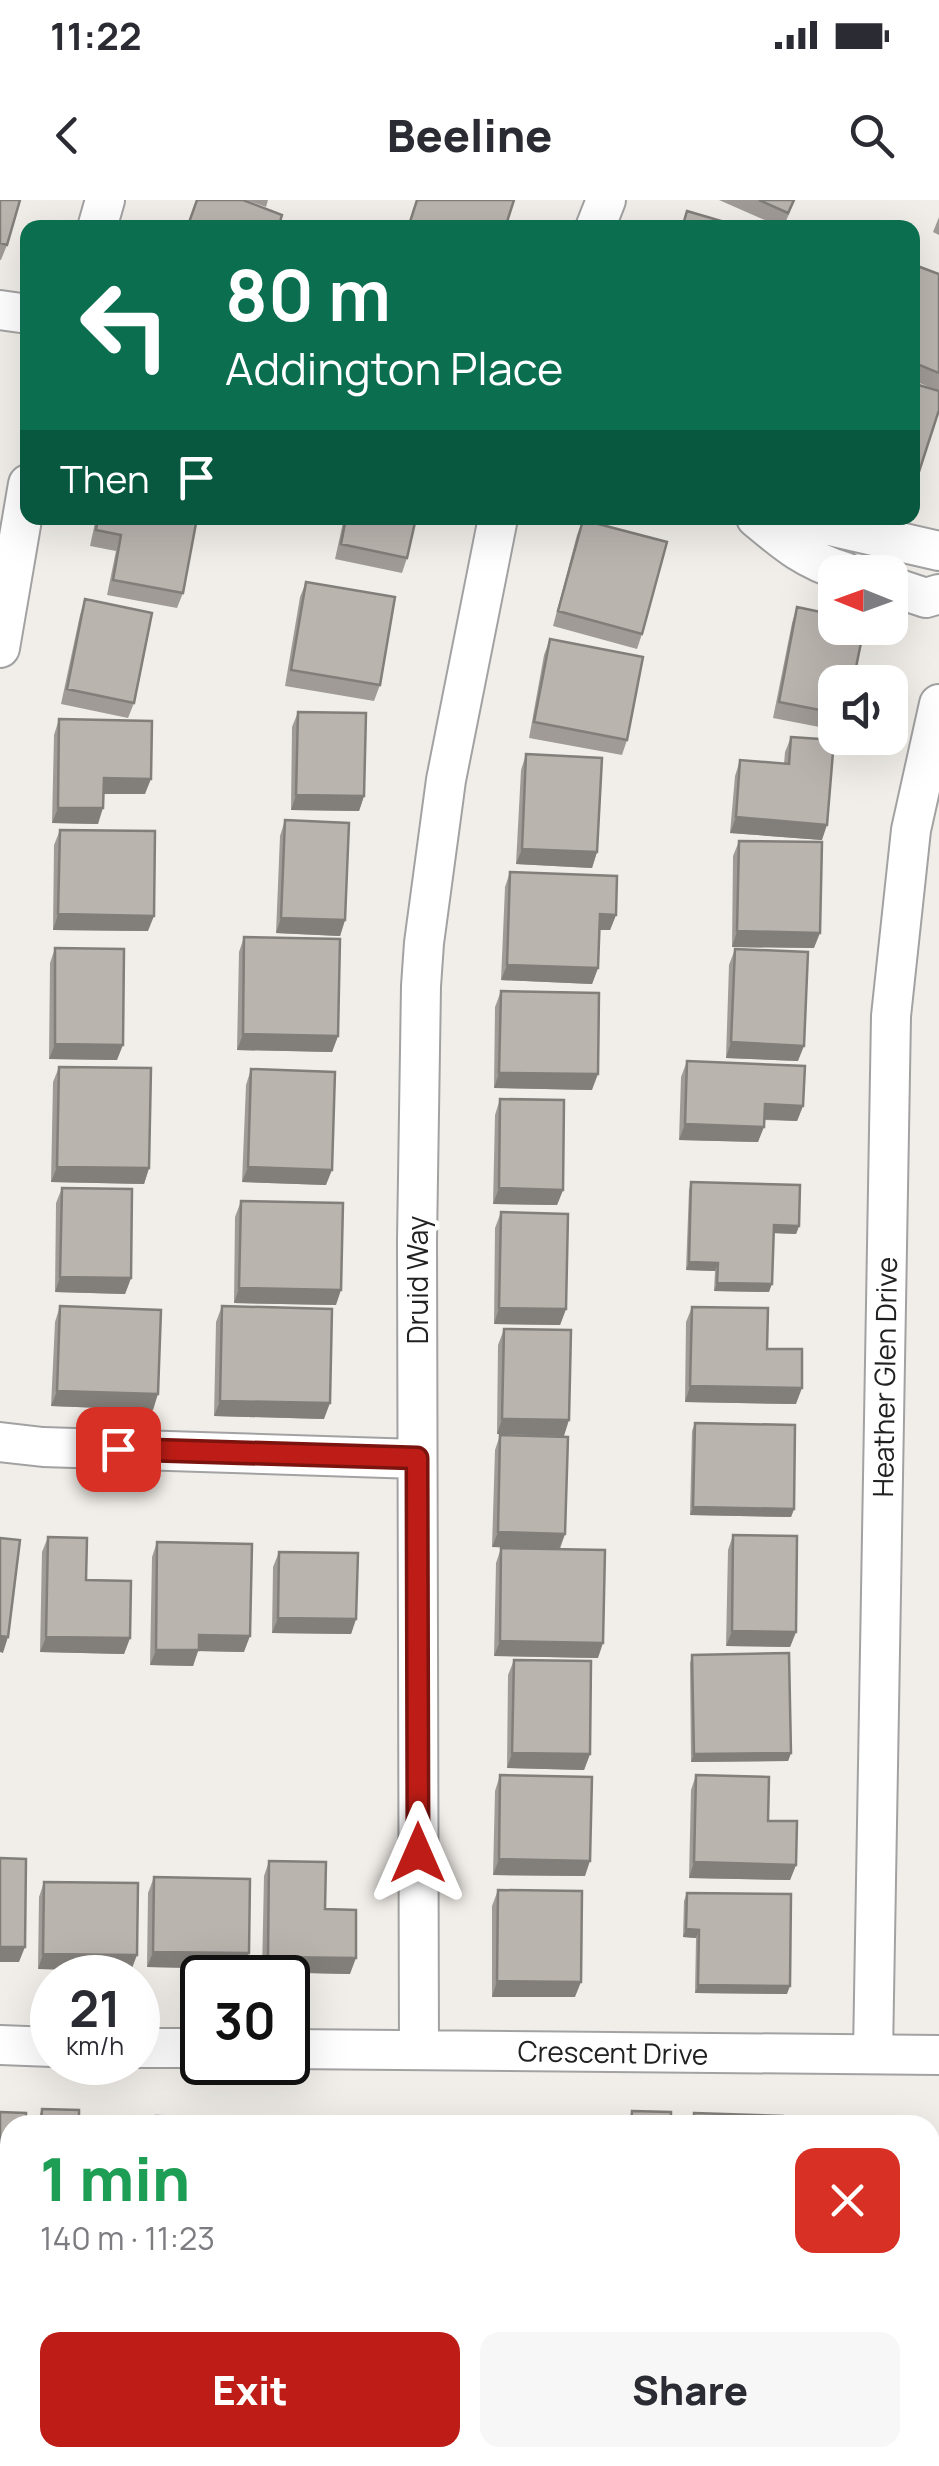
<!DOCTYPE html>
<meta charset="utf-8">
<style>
:root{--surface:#fff;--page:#f7f7f7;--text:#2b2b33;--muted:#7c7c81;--accent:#bd1d16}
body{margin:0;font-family:Manrope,sans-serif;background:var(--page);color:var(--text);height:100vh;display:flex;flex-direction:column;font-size:38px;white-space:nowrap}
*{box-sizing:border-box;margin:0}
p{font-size:32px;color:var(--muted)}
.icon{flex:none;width:55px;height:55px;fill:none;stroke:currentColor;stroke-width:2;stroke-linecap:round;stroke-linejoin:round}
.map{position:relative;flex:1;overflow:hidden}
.sheet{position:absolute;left:0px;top:1915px;width:940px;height:352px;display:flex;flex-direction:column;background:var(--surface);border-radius:30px 30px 0 0;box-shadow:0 10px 40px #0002}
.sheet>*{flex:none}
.top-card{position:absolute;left:20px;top:20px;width:900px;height:305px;border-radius:20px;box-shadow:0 10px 40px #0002;background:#0b6e4f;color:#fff;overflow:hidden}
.needle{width:65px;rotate:271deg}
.fabs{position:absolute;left:818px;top:355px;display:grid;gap:20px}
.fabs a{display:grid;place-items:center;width:90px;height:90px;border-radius:20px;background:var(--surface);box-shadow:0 10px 40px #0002;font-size:50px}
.speed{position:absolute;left:30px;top:1755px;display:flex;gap:20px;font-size:50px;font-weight:700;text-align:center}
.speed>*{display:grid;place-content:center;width:130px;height:130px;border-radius:50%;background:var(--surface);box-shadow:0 10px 40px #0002;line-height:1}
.speed small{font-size:25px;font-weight:400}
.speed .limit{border:5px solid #111;border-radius:15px;background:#fff;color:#111}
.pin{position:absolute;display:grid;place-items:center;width:85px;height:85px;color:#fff;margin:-42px;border-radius:20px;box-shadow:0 5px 15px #0006}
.me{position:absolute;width:110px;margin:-55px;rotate:0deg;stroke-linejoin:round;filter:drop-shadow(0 0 8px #0008)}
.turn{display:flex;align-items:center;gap:35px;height:210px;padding:0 40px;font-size:45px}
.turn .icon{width:130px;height:130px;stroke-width:2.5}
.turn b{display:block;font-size:70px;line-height:85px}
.then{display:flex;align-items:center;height:95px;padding:0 40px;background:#0003;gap:20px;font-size:38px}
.round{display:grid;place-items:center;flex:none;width:105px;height:105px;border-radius:20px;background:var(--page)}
.headline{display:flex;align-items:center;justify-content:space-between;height:170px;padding:0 40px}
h1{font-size:60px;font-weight:800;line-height:75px;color:#1e9e55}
.cta{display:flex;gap:20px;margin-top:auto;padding:20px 40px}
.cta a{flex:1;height:115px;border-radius:20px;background:var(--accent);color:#fff;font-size:40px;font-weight:800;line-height:115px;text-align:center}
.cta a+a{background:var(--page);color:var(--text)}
.status{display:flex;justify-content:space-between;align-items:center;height:70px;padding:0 50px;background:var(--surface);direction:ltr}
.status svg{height:28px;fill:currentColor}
header{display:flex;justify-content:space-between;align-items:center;height:130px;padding:0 40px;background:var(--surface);font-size:45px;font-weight:800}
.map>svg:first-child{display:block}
</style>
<div class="status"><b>11:22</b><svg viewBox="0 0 49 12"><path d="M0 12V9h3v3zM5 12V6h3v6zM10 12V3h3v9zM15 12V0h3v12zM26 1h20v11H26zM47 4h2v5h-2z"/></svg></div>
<header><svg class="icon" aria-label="back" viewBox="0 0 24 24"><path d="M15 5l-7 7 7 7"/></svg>Beeline<svg class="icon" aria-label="search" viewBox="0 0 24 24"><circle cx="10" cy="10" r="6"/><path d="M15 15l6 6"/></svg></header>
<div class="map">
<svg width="939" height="2266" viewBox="0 0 939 2266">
<rect width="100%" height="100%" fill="#f1eee9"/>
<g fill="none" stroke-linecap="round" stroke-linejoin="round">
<g stroke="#a2a2a2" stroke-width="42">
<path id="minor" d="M97,28L105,0
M595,28L606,0
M0,110L28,114
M756,318C787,344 806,360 845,372
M795,318L939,351
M890,386L926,398L939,394
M0,448L28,284
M0,1242L43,1247L417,1259
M0,1845L52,1847
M138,1848H202
M288,1849L939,1855
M419,1850L417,1041L421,786L424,743L446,580L498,318
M873,1854L891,816L911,630L939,504"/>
</g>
<use href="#minor" stroke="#fff" stroke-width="38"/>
</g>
<path fill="#a09b96" d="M0,0L7,45L1,60H0Z
M246,0H268L266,7Z
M719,0H795L783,28Z
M939,17V35L933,32Z
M913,63L939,74V191L912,180Z
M96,318H197L183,393L177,408L107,395L116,351L90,346Z
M344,318H416L407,358L402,373L335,359Z
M583,320L642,434L637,449L553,426L577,335Z
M306,382L380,485L374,501L285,486L300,397Z
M85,399L134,503L128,518L61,504L80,415Z
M797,407L835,482V530L773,518L792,423Z
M550,439L627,540L622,555L529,538L544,455Z
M298,512L364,596L359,611L291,610L292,527Z
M59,519L145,594H104L98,624L52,623L54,535Z
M791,537L822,640L730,633L735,576L740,560L784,564L785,552Z
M526,554L597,652L592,668L516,664L521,570Z
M285,620L345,720L340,736L276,733L280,636Z
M60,630L148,731L53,730L54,645Z
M739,641L814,748L732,747L733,656Z
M510,672L616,715L610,730H599L598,768L592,784L501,780L505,687Z
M244,737L338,836L332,852L237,850L239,752Z
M55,748L117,860L49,859L50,763Z
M735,749L798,861L726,858L729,765Z
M501,791L592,890L494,888L495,807Z
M687,861L803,906L797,921L764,920L758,942L679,940L681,877Z
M59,867L149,968L144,984L51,982L53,882Z
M251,869L326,985L242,982L246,885Z
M500,899L563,990L557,1005L493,1004L495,915Z
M691,982L799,1026L796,1034L774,1033L769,1092L714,1091L715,1071L686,1070L689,990Z
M62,988L131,1078L125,1094L55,1092L56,1003Z
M241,1001L336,1105L234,1103L235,1017Z
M501,1012L566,1109L560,1125L494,1124L495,1028Z
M60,1106L153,1210L51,1206L55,1122Z
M222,1106L324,1219L214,1216L216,1122Z
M692,1107L767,1149L796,1204L685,1202L686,1122Z
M504,1129L564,1236L497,1234L498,1145Z
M695,1223L794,1309L791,1317L690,1315L692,1231Z
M500,1235L565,1334L560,1349L598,1458L494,1456L496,1363L501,1348H532L492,1347L495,1250Z
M733,1335L796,1432L790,1447L726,1446L728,1350Z
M48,1337L130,1438L124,1454L40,1452L42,1352Z
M157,1342L244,1452L198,1451L193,1466L150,1465L152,1357Z
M279,1352L356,1419L351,1434L272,1433L273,1367Z
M692,1455L791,1553L788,1561L691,1562L690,1463Z
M514,1460L590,1554L584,1570L507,1568L508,1475Z
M500,1575L585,1676L493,1675L495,1591Z
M696,1575L768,1621L796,1665L790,1680L689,1678L691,1590Z
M269,1661L325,1709L350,1774L262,1772L264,1676Z
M154,1677L243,1769L147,1767L148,1693Z
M44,1682L131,1771L38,1769L39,1697Z
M498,1690L575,1797H492V1706Z
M687,1693L787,1794L695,1793L696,1738L683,1737L684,1701Z
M42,1909L79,1920L130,1925H36Z
M535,2258H637V2266H534Z"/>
<path fill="#827e7a" d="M104,578L151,579L145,594H98Z
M296,595L364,596L359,611L291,610Z
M58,608H103L98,624L52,623Z
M736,617L827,625L822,640L730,633Z
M522,649L597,652L592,668L516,664Z
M58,714L154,716L148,731L53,730Z
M600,714L616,715L610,730H594Z
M281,718L345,720L340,736L276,733Z
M737,731L820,733L814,748L732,747Z
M507,765L598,768L592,784L501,780Z
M243,834L338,836L332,852L237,850Z
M731,842L804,846L798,861L726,858Z
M55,844L123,845L117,860L49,859Z
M499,873L598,874L592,890L494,888Z
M765,904L803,906L797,921L759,919Z
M685,924L764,927L758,942L679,940Z
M57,967L149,968L144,984L51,982Z
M248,967L332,970L326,985L242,982Z
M499,988L563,990L557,1005L493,1004Z
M774,1025L799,1026L796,1034L771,1033Z
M689,1062L718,1063L715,1071L686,1070Z
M60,1077L131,1078L125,1094L55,1092Z
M717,1083L772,1084L769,1092L714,1091Z
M239,1088L341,1090L336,1105L234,1103Z
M499,1108L566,1109L560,1125L494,1124Z
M690,1186L802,1188L796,1204L685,1202Z
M57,1191L158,1194L153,1210L51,1206Z
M220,1201L330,1203L324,1219L214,1216Z
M502,1219L569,1220L564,1236L497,1234Z
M693,1307L794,1309L791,1317L690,1315Z
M498,1332L565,1334L559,1349L492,1347Z
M278,1418L356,1419L351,1434L272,1433Z
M732,1431L796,1432L790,1447L726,1446Z
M199,1435L250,1436L244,1452L198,1451L193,1466L150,1465L156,1450Z
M0,1436L8,1437L3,1453L0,1452Z
M46,1437L130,1438L124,1454L40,1452Z
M500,1441L603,1443L598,1458L494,1456Z
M512,1553L590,1554L584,1570L507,1568Z
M791,1553L788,1561L691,1562L694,1554Z
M499,1659L590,1661L585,1676L493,1675Z
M694,1662L796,1665L790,1680L689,1678Z
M686,1729L699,1730L696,1738L683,1737Z
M0,1747H25L19,1762H0Z
M153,1752L249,1753L243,1769L147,1767Z
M43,1754L137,1755L131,1771L38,1769Z
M268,1757L356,1758L350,1774L262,1772Z
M497,1781L581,1782L575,1797H492Z
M698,1785L790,1786L787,1794L695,1793Z
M0,1973H10V1988H0Z
M42,2258H147L143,2266H39Z"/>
<path fill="#bab4af" stroke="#827e7a" stroke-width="2.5" d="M0,0H20L7,45L0,43Z
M197,0H243L282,15L278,28H187Z
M417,0H514L505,28H408Z
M759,0H794L788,13Z
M687,11L745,28H682Z
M912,64L939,74V173L912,162Z
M912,183L939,191V210L916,281L912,280Z
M98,318H197L183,393L113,380L121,335L96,330Z
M346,318H416L407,358L341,344Z
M583,320L667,342L642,434L558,411Z
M306,382L395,397L380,485L291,470Z
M85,399L152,413L134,503L67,489Z
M797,407L835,415V428H864L853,482H835V513L779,502Z
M550,439L643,457L627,540L534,522Z
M298,512L366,513L364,596L296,595Z
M59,519L152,521L151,579L104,578L103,608H58Z
M791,537L834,540L827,625L736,617L740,560L789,564Z
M526,554L602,558L597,652L522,649Z
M285,620L349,623L345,720L281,718Z
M60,630L155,631L154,716L58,714Z
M739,641L822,642L820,733L737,731Z
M510,672L617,676L616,715L600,714L598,768L507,765Z
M244,737L340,739L338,836L243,834Z
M55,748L124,749L123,845L55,844Z
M735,749L808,752L804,846L731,842Z
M501,791L599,793L598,874L499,873Z
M687,861L805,866L803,906L765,904L764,927L685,924Z
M59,867L151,868L149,968L57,967Z
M251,869L335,872L332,970L248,967Z
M500,899L564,900L563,990L499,988Z
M691,982L800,985L799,1026L774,1025L772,1084L717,1083L718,1063L689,1062Z
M62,988L132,989L131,1078L60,1077Z
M241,1001L343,1003L341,1090L239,1088Z
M501,1012L568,1014L566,1109L499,1108Z
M60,1106L161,1110L158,1194L57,1191Z
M222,1106L332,1109L330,1203L220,1201Z
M692,1107L768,1108L767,1149H802V1188L690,1186Z
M504,1129L571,1130L569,1220L502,1219Z
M695,1223L795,1225L794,1309L693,1307Z
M500,1235L568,1237L565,1334L498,1332Z
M733,1335L797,1336L796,1432L732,1431Z
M48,1337L87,1338L86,1380L131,1381L130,1438L46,1437Z
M0,1338L20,1340L8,1437L0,1436Z
M157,1342L252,1344L250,1436L199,1435V1450H156Z
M501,1348L605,1350L603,1443L500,1441Z
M279,1352L358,1353L356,1419L278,1418Z
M789,1453L791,1553L694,1554L692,1455Z
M514,1460L591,1461L590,1554L512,1553Z
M500,1575L592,1577L590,1661L499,1659Z
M696,1575L769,1577L768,1621H797L796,1665L694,1662Z
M0,1658L26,1659L25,1747H0Z
M269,1661L326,1662L325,1709L356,1710V1758L268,1757Z
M154,1677L250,1679L249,1753L153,1752Z
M44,1682L138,1683L137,1755L43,1754Z
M498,1690L582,1691L581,1782L497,1781Z
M687,1693L791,1694L790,1786L698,1785L699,1730L686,1729Z
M42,1909L79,1910V1920L130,1921V1925H41Z
M632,1911L671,1912V1925H631Z
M0,1912L26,1913V1925H10V1973H0Z
M694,1913L783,1916V1925H694Z
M156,1916L250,1919V1925H156Z
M265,1923L359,1925H265Z
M268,2258H275L281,2266H256Z
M539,2258H637V2266H539Z
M669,2258H787L791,2266H660L658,2263Z"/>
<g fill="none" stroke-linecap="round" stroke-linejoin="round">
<g stroke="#7b130e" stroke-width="25">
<path id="route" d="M118,1249L417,1258L418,1653"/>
</g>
<use href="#route" stroke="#bd1d16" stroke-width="18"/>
</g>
<g text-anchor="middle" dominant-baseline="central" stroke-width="9" stroke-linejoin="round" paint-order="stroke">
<g font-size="28" fill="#212121" stroke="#fff">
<text transform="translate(417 1080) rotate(-90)">Druid Way</text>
<text transform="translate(884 1177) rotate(-89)">Heather Glen Drive</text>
<text transform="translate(613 1852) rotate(1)">Crescent Drive</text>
</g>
</g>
</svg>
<div class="fabs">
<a><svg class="needle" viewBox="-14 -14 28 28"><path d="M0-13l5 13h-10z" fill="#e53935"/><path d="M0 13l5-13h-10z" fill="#7c7c81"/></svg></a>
<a><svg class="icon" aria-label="sound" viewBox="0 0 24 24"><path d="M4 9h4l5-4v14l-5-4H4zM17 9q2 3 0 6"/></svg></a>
</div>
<div class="speed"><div>21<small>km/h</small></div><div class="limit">30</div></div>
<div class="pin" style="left:118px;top:1249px;background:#d93025"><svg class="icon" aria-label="arrive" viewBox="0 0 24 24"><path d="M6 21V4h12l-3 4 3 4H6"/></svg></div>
<svg class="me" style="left:418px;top:1653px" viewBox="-20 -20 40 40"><path d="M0-17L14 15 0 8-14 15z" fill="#bd1d16" stroke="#fff" stroke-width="4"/></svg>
<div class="top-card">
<div class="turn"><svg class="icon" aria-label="left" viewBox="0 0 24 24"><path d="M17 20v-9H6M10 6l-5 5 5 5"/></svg><div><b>80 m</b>Addington Place</div></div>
<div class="then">Then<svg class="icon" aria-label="arrive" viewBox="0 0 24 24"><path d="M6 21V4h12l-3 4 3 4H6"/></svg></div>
</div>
<section class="sheet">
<div class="headline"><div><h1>1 min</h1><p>140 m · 11:23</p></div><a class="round" style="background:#d93025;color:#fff"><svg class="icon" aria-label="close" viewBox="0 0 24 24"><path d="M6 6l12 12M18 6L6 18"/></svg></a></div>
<div class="cta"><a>Exit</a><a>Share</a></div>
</section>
</div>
